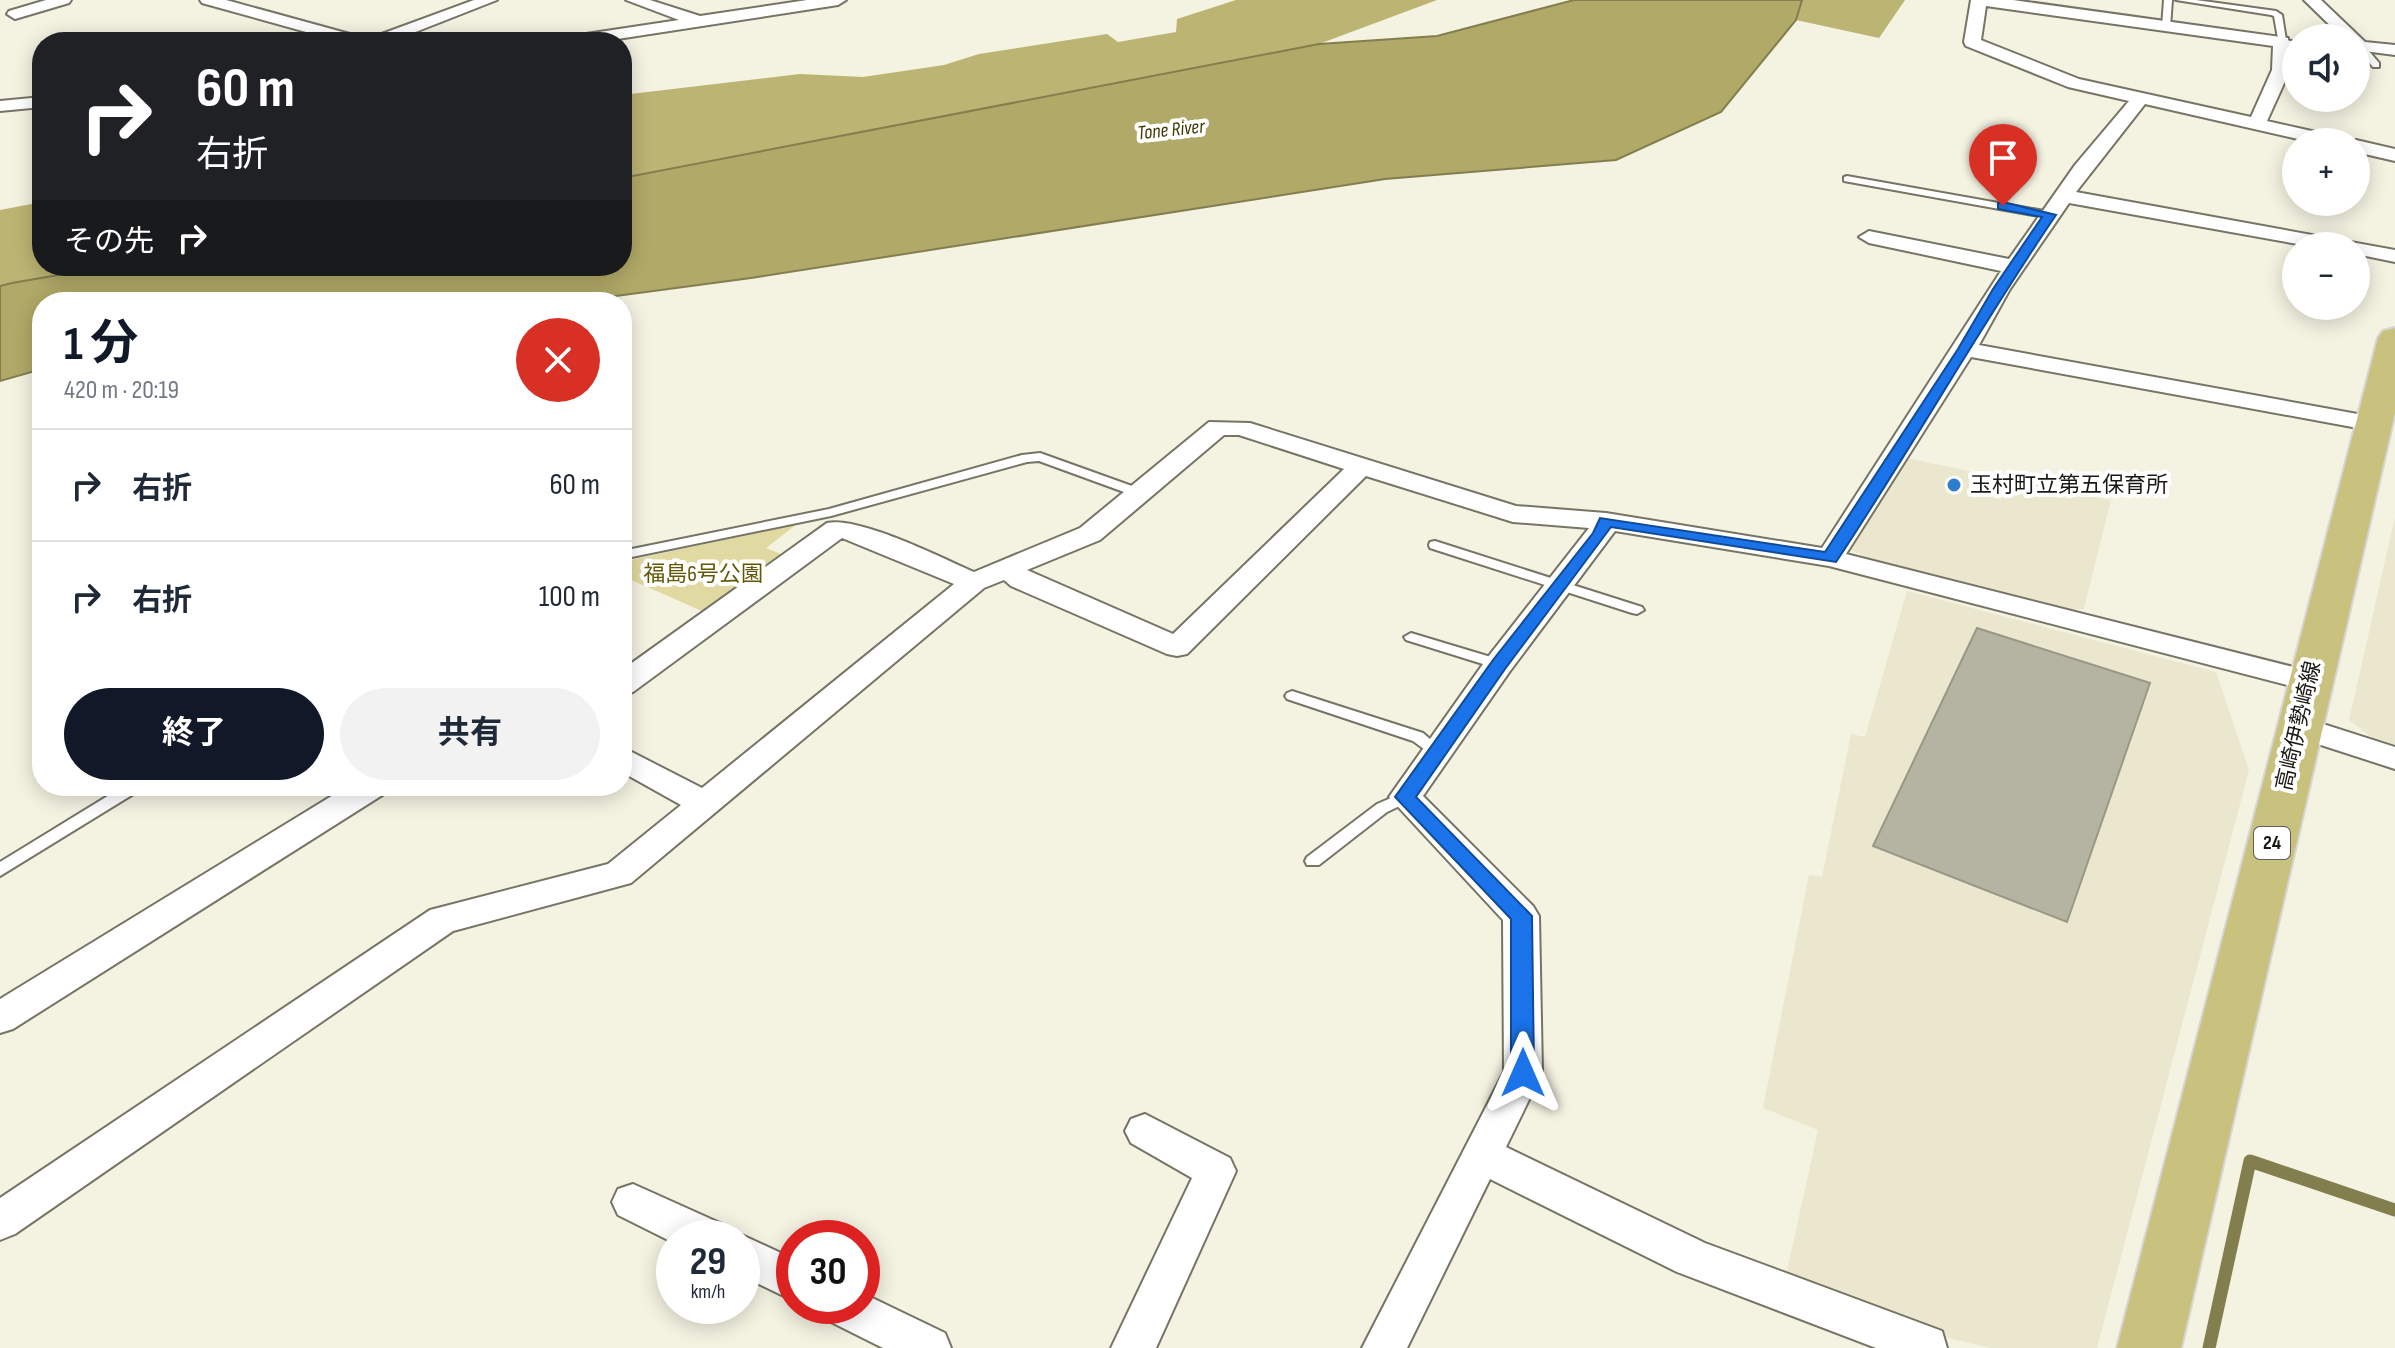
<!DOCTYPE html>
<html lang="ja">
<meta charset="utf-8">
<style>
:root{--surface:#fff;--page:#f2f2f3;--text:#1f2937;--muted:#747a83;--line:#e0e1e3;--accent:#111827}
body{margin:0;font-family:"Sofia Sans Condensed","Noto Sans JP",sans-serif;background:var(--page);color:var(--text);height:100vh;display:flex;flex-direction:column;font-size:30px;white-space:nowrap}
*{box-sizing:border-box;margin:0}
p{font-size:26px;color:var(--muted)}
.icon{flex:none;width:44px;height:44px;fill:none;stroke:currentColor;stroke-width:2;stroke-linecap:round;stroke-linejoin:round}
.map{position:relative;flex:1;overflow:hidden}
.sheet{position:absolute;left:32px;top:292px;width:600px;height:504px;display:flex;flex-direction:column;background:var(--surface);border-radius:32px;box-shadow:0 4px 20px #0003}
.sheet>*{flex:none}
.guide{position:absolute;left:32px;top:32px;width:600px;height:244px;border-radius:32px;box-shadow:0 4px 20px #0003;background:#202124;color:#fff;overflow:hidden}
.buttons{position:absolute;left:2282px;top:24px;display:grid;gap:16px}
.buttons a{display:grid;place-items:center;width:88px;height:88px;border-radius:50%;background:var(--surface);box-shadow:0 4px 20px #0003;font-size:40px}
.speed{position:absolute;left:656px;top:1220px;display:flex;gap:16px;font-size:40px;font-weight:700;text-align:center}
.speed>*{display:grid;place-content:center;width:104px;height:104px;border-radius:50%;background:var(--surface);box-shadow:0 4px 20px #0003;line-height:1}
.speed small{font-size:20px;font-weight:400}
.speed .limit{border:12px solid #d22;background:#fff;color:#111}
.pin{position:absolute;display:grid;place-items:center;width:68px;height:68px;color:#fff;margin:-82px -34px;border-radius:50% 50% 50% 0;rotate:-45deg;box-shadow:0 0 8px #0007}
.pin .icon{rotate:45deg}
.me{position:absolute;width:88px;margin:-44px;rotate:0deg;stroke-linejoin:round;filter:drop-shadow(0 0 6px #0008)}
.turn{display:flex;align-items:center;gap:28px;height:168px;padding:0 32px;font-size:36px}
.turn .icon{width:104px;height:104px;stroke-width:2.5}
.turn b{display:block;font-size:56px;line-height:68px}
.then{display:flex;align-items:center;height:76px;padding:0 32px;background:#0003;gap:16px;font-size:30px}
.round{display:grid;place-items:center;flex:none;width:84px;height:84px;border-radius:42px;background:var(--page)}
.head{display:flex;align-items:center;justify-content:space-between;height:136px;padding:0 32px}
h1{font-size:48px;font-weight:700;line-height:60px;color:var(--accent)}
.action{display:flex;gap:16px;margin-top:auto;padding:16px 32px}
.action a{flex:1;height:92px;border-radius:48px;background:var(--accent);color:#fff;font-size:32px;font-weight:700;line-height:92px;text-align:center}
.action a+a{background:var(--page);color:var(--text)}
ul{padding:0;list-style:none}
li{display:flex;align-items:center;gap:24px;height:112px;padding:0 32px;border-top:2px solid var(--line)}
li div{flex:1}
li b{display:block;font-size:30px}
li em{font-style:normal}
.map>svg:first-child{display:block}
</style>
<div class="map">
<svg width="2395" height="1348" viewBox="0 0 2395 1348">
<rect width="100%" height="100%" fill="#f4f2e1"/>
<path fill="#eae7ce" d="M1906,458L2111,500L2084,609L2062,610L1892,569L1851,550Z
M2395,517V744L2374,739L2349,720Z
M1907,591L2216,672L2249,770L2097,1348H1990L1903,1327L1785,1280L1818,1130L1763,1108L1809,875L1822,877L1851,734L1865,737Z"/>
<path fill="#e0d9a1" d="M797,524L766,548L781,554L702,611L622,576V562Z"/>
<path fill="#bcb472" d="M1236,0H1437L1319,44L622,178V95L800,74L863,77L944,65L979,54L1107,34L1118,42L1176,32L1177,19Z
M1802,0H1905L1879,38L1796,20Z
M42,202V266H110L0,286V210Z"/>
<path fill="#b1a967" stroke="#837e4e" stroke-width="2" d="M1574,0H1802L1796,20L1721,112L1616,160L1385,179L751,278L571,302H42V369L0,381V286L12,283L110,266H622V178L1319,44L1437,36Z"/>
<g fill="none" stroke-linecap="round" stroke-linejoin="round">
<path stroke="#837e4e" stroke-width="13" d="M2209,1348L2250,1161L2395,1210"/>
</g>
<path fill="#b5b3a2" stroke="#999887" stroke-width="2" d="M1977,628L2150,683L2067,922L1873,846Z"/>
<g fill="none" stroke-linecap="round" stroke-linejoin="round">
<g stroke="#767465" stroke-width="4">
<path id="service" d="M2164,0H2172L2170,27L2166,29L2162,27Z
M2176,0H2196L2276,11L2282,15L2286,40L2296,42V46L2279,44L2274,16L2271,15Z
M2356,44H2363L2379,63V67H2373L2356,48Z
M1847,176L2050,212L2055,215L2050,218L1844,181V177Z
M1040,453L1143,490L1145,493L1143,496H1135L1039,461L1027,462L831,516L622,559V551L829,509L1022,455Z
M1435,541L1642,607L1644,610L1637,614L1632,613L1430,548L1429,545L1430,542Z
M1411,633L1504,661L1506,664L1499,669L1406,640L1404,637Z
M1292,691L1423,733L1444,751L1442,755H1432L1413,741L1287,699L1285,696L1287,693Z
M124,786H143L140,790L0,876V862Z
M1405,792L1410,793L1413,797L1410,801L1387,812L1319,865H1307L1305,861L1307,857L1377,804Z"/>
</g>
<g stroke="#767465" stroke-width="4">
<path id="minor" d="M46,0H71L69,3L15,19L7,14L9,11Z
M200,0H226L368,39L474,0H497L390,42H342L202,3Z
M626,0H650L700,16L807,0H846L838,5L598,42H558L566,37L679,20Z
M1971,0H2013L2288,38L2290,70L2267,121L2343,138L2345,142H2311L2145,104L2076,192L2395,250V262L2356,254V246H2309L2069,203L2010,289L1979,345L2374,417L2383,419L2386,424L2383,429L2374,431L1971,357L1846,554L2321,674L2325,681L2321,688L2310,691L1829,566L1615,531L1510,671L1423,796L1533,906L1539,916L1542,1073L1506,1147L1705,1243L1942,1331L1947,1348H1876L1677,1272L1490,1179L1407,1348H1362L1504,1072L1503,920L1389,797L1488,657L1589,528L1513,522L1366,476L1187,654L1177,656L1167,654L1011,586L1004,580L984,588L631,883L453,931L15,1234L0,1240V1198L430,910L608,864L681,805L622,772V747L702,788L954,584L842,538L633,692L622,695V670L827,523C859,516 942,558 974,572L1080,528L1209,422L1250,423L1516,506L1606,513L1822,548L2001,271L1869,243L1859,237L1869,231L2009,259L2075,165L2129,101L2068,87L1966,46L1964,42ZM1986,6L2273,46L2272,70L2251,117L2079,79L1981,40ZM1224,435H1239L1344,469L1173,634L1027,570L1100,540Z
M2304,0H2321L2365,42L2395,45V55L2356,50V38H2343Z
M42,97V107L0,111V101Z
M2356,140L2395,149V161L2356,152V142H2349Z
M2298,716L2395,747V769L2287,734L2282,727L2287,720Z
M348,786H389L384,794L13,1029L0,1033V999Z
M1145,1114L1230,1158L1236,1171L1156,1348H1111L1192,1178L1131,1143L1125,1131L1131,1119Z
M633,1184L722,1224L728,1238H674V1243L618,1215L612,1202L618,1189Z
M742,1235L794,1259V1301L742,1276V1238H735Z
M862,1293L945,1333L951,1348H883L829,1321L822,1306H862Z"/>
</g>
<g stroke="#d6d5d4" stroke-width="4">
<path id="primary" d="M2395,328V412L2181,1348H2117L2378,338L2383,331Z"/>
</g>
<use href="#service" fill="#fff" fill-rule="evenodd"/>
<use href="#minor" fill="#fff" fill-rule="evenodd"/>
<use href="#primary" fill="#c9c17e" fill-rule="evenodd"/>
</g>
<path fill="#1a73e8" stroke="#114b97" stroke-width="2" d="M2003,202L2056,215C1979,328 1912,448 1836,562L1611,527L1505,669L1416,797L1532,916L1534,1073L1531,1080L1523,1082L1514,1080L1511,1073V919L1395,797L1493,660L1593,533L1600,518L1825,552L1958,349L1993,289L2042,217L1998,209V203Z"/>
<circle fill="#2f7dcd" stroke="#fff" stroke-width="3" cx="1954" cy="485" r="8"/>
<g text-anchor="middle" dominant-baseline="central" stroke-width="8" stroke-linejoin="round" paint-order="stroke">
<g font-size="20" font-style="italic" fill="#3e3800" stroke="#fff">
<text transform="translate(1171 130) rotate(-6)">Tone River</text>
</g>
<rect fill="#fff" stroke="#5e5d59" stroke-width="2" x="2254" y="827" width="36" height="32" rx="6"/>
<g font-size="20" font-weight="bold" fill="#191812">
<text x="2272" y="843">24</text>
</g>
<g font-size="22" fill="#191812" stroke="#fff" text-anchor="start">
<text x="1970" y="485">玉村町立第五保育所</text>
</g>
<g font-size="22" fill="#625805" stroke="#fff">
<text x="703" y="574">福島6号公園</text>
</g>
<g font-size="22" fill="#191812" stroke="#fff">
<text transform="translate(2299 726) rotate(-77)">高崎伊勢崎線</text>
</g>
</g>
</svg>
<div class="buttons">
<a><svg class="icon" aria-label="sound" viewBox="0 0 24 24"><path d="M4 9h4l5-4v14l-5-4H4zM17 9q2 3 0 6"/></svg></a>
<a>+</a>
<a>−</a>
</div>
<div class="speed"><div>29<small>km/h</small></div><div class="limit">30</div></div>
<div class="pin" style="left:2003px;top:206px;background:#d93025"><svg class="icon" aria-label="arrive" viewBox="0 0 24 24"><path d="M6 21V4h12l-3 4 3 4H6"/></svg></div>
<svg class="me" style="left:1523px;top:1073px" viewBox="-20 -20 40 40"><path d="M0-17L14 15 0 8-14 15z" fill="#1a73e8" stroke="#fff" stroke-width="4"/></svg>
<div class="guide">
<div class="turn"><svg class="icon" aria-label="right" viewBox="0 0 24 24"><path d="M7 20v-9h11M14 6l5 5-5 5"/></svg><div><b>60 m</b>右折</div></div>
<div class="then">その先<svg class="icon" aria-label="right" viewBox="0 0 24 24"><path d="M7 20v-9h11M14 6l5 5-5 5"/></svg></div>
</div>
<section class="sheet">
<div class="head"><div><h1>1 分</h1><p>420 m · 20:19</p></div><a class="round" style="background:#d93025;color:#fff"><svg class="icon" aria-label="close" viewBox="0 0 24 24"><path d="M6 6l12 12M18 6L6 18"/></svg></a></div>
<ul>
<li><svg class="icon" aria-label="right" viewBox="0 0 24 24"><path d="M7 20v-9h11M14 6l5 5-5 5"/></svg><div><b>右折</b></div><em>60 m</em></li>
<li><svg class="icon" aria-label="right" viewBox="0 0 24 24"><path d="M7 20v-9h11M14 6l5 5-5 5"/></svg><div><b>右折</b></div><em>100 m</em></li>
</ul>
<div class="action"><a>終了</a><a>共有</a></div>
</section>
</div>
